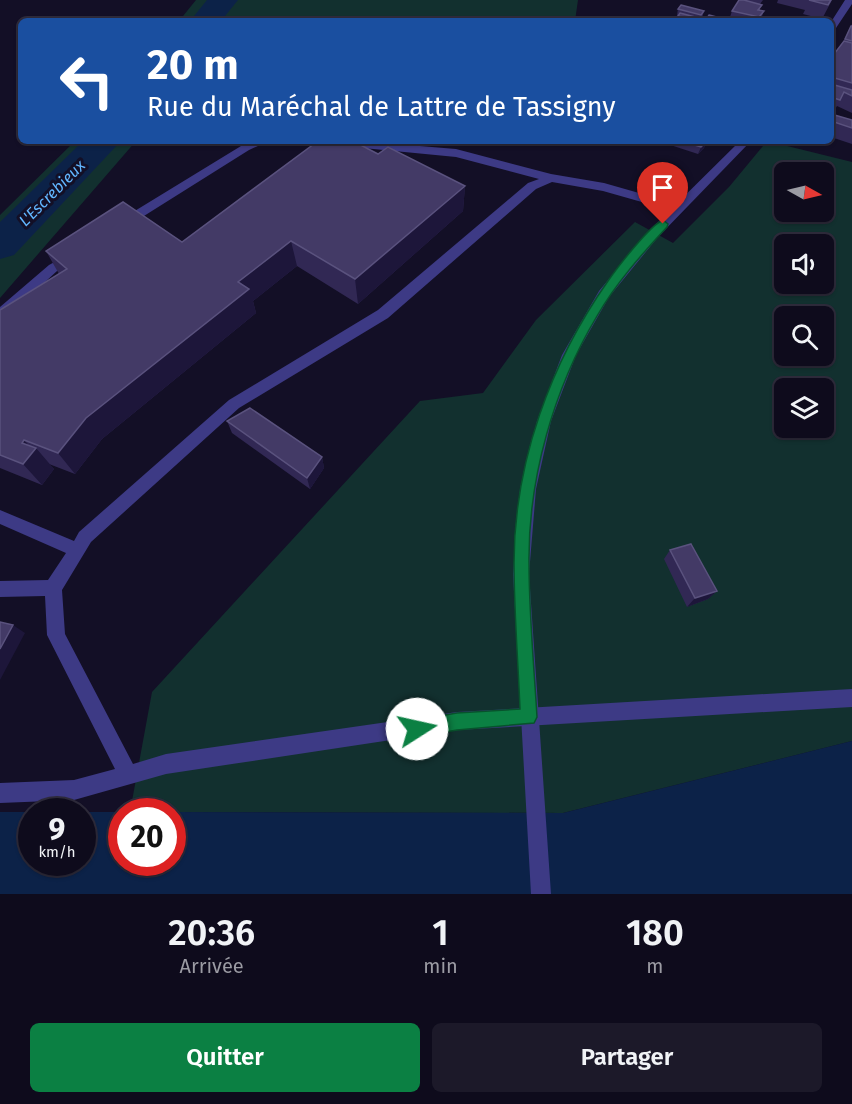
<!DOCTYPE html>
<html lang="fr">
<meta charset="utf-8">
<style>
:root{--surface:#0e0b1c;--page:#1c1929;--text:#f1f3f6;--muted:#9b9ba3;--line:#2e2b3b;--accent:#0b8043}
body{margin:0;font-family:"Fira Sans",sans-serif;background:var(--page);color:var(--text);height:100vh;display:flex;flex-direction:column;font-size:22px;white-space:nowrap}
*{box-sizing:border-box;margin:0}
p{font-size:20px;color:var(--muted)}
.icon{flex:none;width:33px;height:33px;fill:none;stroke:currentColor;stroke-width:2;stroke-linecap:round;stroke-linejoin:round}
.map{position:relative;height:894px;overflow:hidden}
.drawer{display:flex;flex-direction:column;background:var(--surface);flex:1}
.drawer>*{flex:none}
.guide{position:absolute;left:18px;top:18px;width:816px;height:126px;border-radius:9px;box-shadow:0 2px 4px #0004,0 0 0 2px var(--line);background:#1a4fa0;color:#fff;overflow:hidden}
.needle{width:39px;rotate:98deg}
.fabs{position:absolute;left:774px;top:162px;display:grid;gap:12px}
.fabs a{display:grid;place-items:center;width:60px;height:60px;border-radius:9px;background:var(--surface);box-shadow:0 2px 4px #0004,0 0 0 2px var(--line);font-size:30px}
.speed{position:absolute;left:18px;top:798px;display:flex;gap:12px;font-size:30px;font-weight:700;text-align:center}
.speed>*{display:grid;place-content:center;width:78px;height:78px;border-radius:50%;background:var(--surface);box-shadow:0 2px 4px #0004,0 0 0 2px var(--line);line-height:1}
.speed small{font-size:15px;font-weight:400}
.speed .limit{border:9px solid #d22;background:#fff;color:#111}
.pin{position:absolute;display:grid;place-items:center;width:51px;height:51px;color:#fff;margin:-62px -26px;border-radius:50% 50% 50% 0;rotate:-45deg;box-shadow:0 0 6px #0007}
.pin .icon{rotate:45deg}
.me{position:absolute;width:66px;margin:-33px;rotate:80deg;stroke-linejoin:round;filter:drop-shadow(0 0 4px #0008)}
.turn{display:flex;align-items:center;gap:21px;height:126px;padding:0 30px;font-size:27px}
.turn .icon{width:78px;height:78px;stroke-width:2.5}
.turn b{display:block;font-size:42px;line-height:51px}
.eta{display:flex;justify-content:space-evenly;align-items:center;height:102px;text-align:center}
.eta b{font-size:36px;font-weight:600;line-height:42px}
.cta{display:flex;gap:12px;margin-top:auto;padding:12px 30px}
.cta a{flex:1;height:69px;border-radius:9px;background:var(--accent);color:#fff;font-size:24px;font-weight:600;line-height:69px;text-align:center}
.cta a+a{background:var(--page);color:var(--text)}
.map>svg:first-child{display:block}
</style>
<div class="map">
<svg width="852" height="894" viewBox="0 0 852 894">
<rect width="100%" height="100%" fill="#130f26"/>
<path fill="#12302f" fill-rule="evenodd" d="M196,0H578L575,21H179Z
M75,141H136L0,298V215Z
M767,141L852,162V741L563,813L130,812L152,692L420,401L483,393L536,320L635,222L673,243L729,187ZM784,172H824V212H784ZM784,244H824V284H784ZM784,316H824V356H784ZM784,388H824V428H784Z"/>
<path fill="#0c2248" d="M852,741V894H0V812H31L32,862H82L83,812H121L122,862H172L173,812L563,813Z"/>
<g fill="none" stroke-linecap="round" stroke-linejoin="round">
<path fill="#0c2248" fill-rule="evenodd" d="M207,0H238L221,21H190Z
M83,141H121L14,255L0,259V222Z"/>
<path fill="#3d3a85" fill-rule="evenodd" d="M253,141H269L249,150L128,226H120V220L241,146Z
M317,141H360L456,149L551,174L604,183L681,205L683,208L677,212L603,191L552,182L536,189L388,318L239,408L91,542L62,590L65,634L133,764L166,754L457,712L852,689V707L457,730L166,774L74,800L0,803V783L74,780L115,769L47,635L45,596L0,597V581L48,580L66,553L0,524V510L74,541L79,532L229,400L378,310L528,183L539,179L456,157L322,144Z
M71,253L75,254V260L57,271L5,319L0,320V307L49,265Z"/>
<path fill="#3d3a85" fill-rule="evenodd" d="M845,0H852V4L834,31L831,32V22Z
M740,141H751L658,237L609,297L576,355L551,421L536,489L529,574L551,894H531L513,574L520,489L537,421L562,355L599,291L649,231Z"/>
</g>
<path fill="#312854" d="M739,0H763L760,4V10L764,11L760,21H705L729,20L732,11Z
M778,0H832L822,19L803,14L805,10L777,3Z
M678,9L704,11L702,18L700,21H676Z
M852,24V113L837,106L832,114L831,113V58L843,42Z
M831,114L852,120V144L831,137Z
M658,141H707L704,148L698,154Z
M814,141H824L823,144Z
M378,154L465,186L463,211L358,304L297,266L253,301L256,313L102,439L75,474L49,464L54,469L42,485L0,468V310L59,274L46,251L182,242Z
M227,421L322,457L324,468L310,489L232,433Z
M670,550L717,591L708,599L687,607L664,559Z"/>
<path fill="#1d163a" d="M707,141L704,148L698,154L701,147Z
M465,186L463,211L358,304L355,279Z
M291,241L297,266L253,301L256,313L102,439L75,474L58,453L86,418L238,282Z
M24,440L34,451L36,448L54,469L42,485L23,464L22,443Z
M322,457L324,468L310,489L307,478Z
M717,591L708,599L687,607L695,598Z
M13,625L25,633L0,680V649Z"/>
<path fill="#433a66" stroke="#5a527e" stroke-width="1.5" d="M739,0H744L762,5L758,10L764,11L759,17L732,11Z
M809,0H831L828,5Z
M681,5L704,11L701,15L678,9Z
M680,13L699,18L697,21H696L678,16Z
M709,15L732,21H705Z
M851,26H852V41L845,39Z
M844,41L852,43V83L831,77V58Z
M831,84L852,90V96L844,92L840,100L831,97Z
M831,114L852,120V128L831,121Z
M318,141H353L378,154L388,147L465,186L355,279L291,241L238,282L249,289L86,418L58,453L24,440L22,443L36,448L23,464L0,455V310L67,269L46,251L123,202L182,242Z
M681,141H707L701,147Z
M250,408L322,457L307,478L227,421Z
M691,544L717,591L695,598L670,550Z
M0,622L13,625L0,649Z"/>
<path fill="#0b8043" stroke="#07532c" stroke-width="1.5" d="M663,220L668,224L667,227C641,255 616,283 597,316C554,388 528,478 529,563C529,614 534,666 537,717L534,723L457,730L417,737L411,735L408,729L411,723L417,720L457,713L520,709C518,660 514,611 514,563C514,462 551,362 608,281C617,268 650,225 663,220Z"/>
<g text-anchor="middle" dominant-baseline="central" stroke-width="6" stroke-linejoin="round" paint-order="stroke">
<g font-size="16" font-style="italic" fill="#62b6ff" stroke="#130f26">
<text transform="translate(52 193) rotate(-45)">L'Escrebieux</text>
</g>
</g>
</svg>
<div class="fabs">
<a><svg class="needle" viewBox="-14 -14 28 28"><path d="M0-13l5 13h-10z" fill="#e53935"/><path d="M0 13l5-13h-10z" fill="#9b9ba3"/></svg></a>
<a><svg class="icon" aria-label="sound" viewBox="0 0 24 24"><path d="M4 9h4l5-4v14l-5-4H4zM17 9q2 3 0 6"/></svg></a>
<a><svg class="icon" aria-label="search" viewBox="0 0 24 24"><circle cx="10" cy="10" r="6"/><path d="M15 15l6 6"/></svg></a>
<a><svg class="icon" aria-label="layers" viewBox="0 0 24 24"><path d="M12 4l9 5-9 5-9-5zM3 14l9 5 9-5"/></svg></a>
</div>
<div class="speed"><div>9<small>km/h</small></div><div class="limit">20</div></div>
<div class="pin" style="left:663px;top:224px;background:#d93025"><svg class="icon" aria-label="arrive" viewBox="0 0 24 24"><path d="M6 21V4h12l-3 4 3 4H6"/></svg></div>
<svg class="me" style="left:417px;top:729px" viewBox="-20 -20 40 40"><circle r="19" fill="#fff"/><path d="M0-13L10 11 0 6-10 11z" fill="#0b8043"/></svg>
<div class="guide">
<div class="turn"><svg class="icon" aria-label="left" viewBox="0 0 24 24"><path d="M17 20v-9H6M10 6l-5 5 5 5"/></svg><div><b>20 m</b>Rue du Maréchal de Lattre de Tassigny</div></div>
</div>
</div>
<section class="drawer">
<div class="eta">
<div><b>20:36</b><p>Arrivée</p></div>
<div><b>1</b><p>min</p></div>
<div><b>180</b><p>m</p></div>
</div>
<div class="cta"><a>Quitter</a><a>Partager</a></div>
</section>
